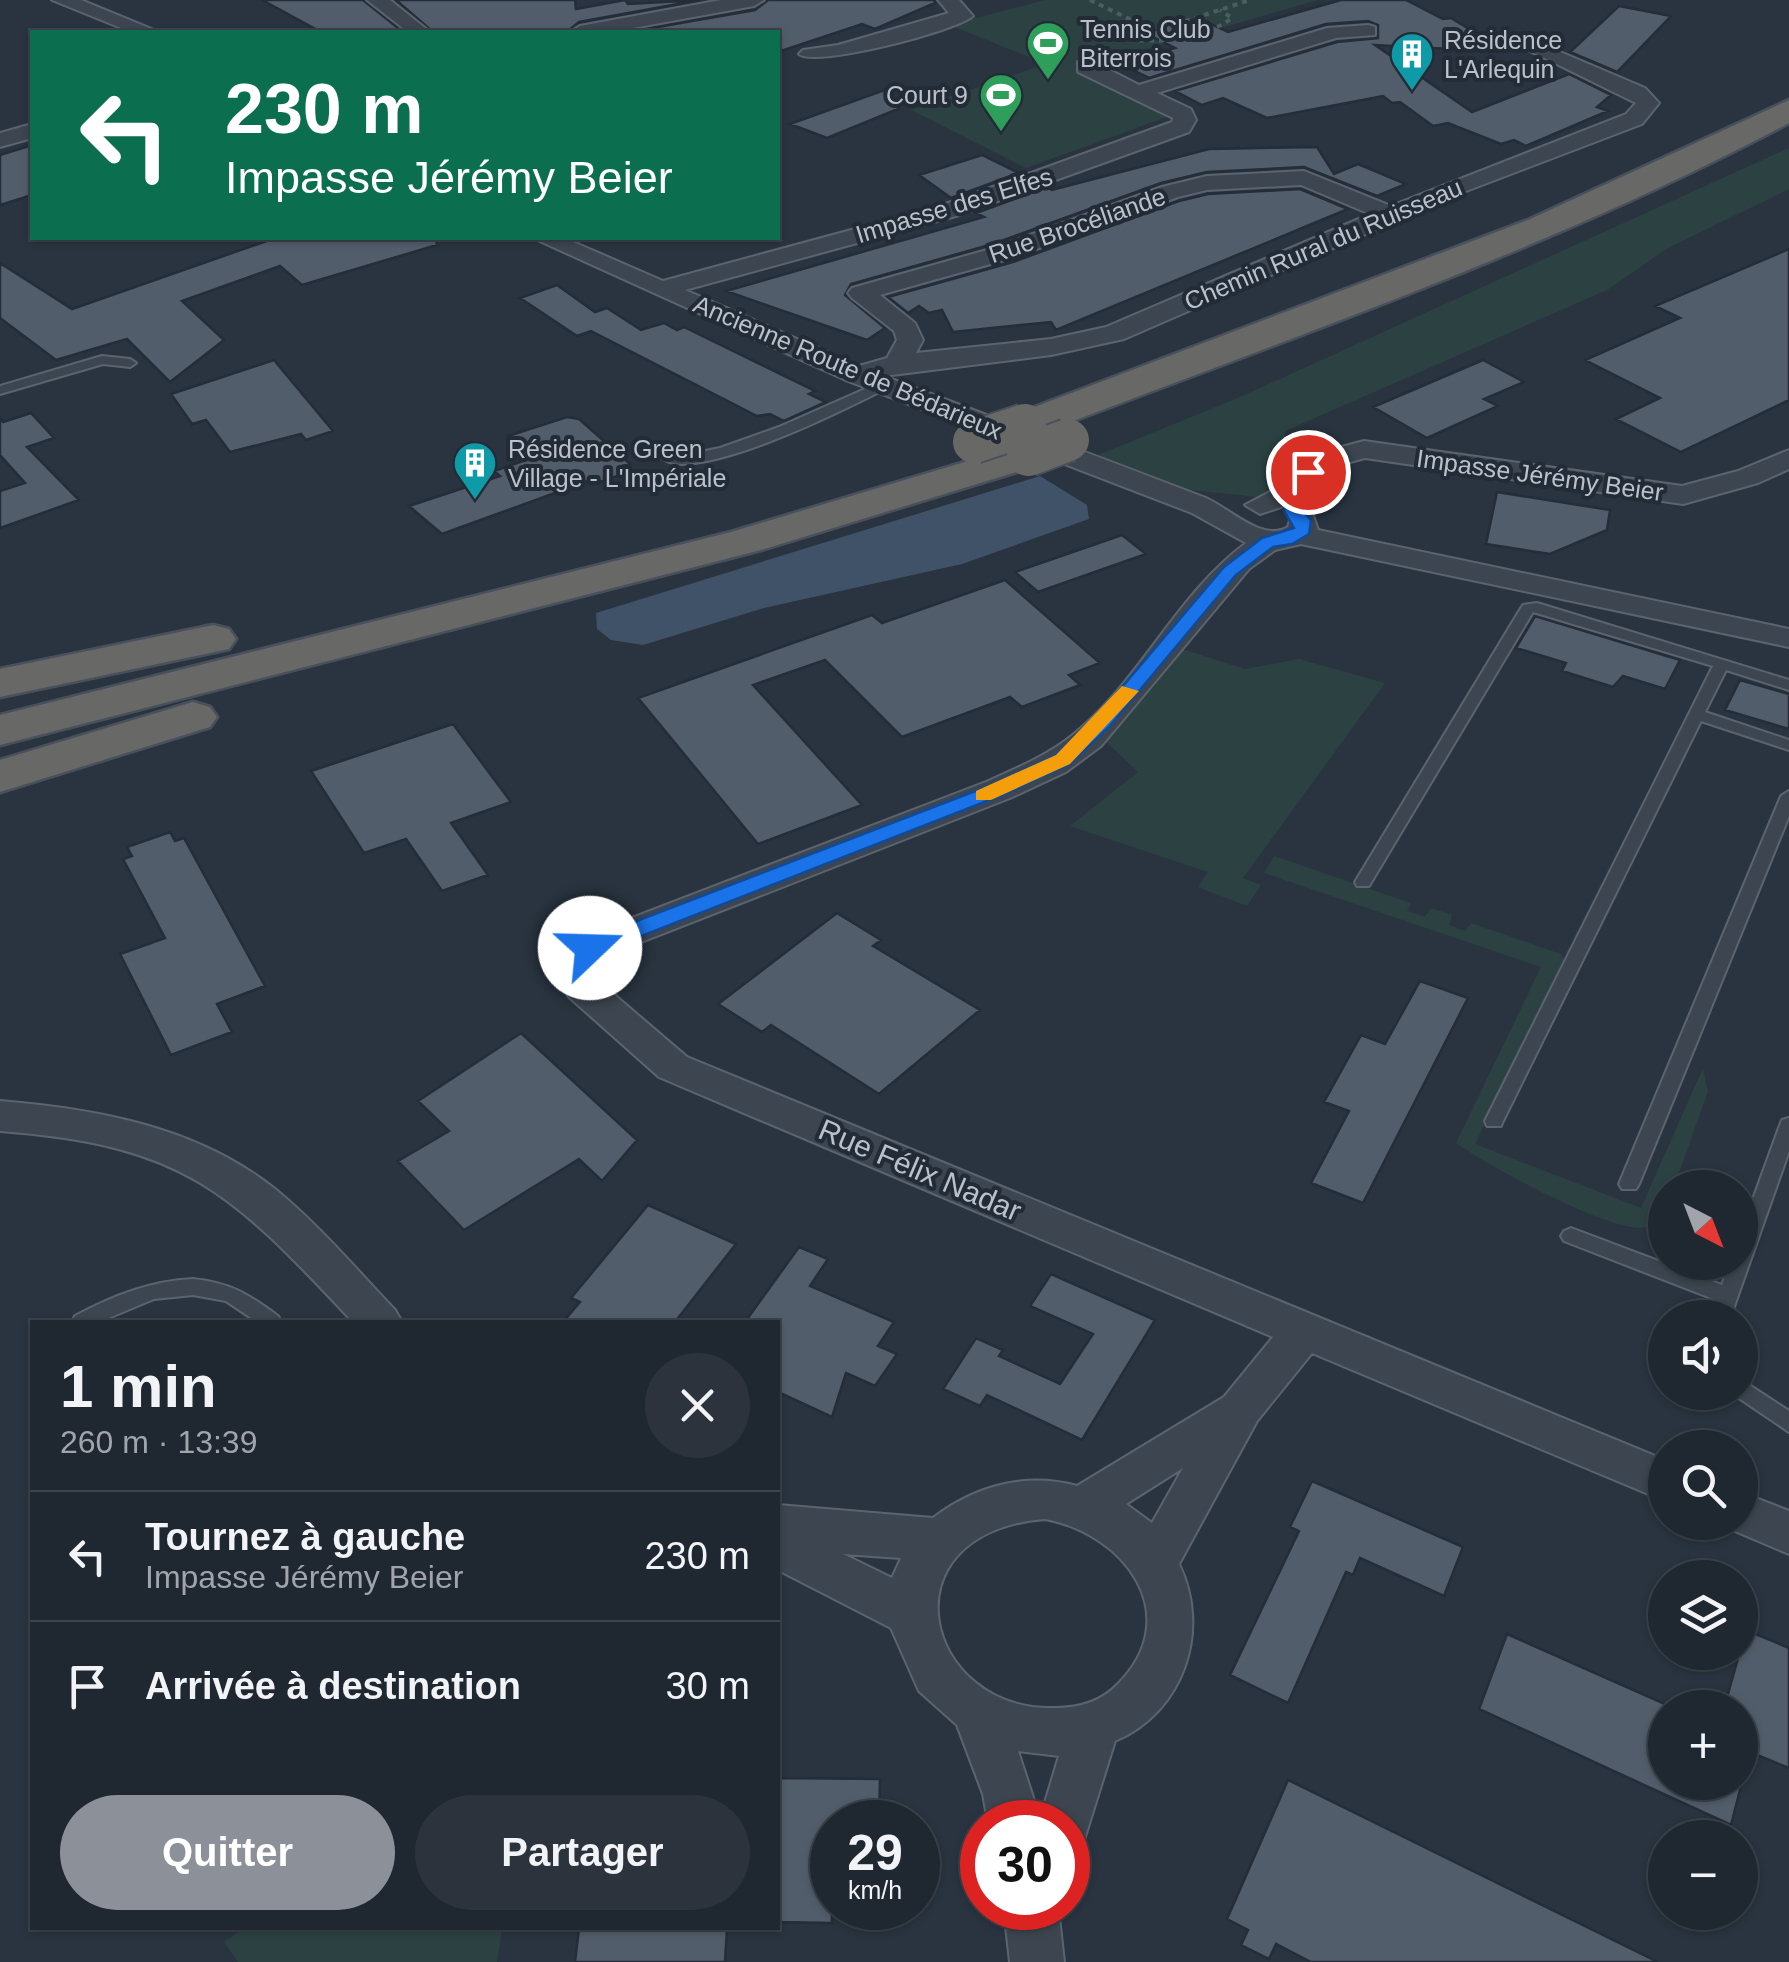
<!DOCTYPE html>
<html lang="fr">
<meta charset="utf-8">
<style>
:root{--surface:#1f2730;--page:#2c333c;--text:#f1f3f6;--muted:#a1a5ab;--line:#3c444c;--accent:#8c9099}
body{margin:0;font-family:Arial,sans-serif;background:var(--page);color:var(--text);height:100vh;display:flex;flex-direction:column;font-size:38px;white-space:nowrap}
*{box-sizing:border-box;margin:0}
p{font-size:32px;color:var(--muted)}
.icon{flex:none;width:55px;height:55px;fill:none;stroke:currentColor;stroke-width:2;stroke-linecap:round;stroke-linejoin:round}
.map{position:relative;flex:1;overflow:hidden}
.sheet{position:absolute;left:30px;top:1320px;width:750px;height:610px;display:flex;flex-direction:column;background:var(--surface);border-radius:0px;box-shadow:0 2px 8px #0004,0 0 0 2px var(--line)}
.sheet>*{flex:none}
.hud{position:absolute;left:30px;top:30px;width:750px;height:210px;border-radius:0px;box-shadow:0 2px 8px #0004,0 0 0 2px var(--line);background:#0b6e4f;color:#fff;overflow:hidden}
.needle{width:65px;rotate:138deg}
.controls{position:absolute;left:1648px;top:1170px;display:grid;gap:20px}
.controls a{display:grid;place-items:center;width:110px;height:110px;border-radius:50%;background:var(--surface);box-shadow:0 2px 8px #0004,0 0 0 2px var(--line);font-size:50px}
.speed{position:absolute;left:810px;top:1800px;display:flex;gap:20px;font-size:50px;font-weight:700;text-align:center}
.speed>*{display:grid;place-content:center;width:130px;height:130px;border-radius:50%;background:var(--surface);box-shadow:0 2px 8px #0004,0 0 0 2px var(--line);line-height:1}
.speed small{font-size:25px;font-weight:400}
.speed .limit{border:15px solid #d22;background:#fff;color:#111}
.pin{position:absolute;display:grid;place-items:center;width:85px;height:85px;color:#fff;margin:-42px;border:5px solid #fff;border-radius:50%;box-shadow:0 2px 10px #0007}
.me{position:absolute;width:110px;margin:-55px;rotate:69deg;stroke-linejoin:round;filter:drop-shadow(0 0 8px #0008)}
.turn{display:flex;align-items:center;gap:35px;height:210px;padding:0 30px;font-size:45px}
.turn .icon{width:130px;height:130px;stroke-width:2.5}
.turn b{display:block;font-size:70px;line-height:85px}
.round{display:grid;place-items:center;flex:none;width:105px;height:105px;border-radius:52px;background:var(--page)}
.overview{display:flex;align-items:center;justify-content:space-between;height:170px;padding:0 30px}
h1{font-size:60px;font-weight:700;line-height:75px}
.cta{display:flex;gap:20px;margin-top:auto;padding:20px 30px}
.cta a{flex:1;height:115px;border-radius:60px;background:var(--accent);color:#fff;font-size:40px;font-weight:700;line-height:115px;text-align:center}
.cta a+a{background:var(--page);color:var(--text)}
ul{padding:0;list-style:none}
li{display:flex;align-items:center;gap:30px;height:130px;padding:0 30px;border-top:2px solid var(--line)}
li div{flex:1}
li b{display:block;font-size:38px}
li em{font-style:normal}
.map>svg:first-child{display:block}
</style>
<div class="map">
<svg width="1789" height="1962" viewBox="0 0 1789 1962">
<rect width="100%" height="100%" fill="#293440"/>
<path fill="#2c4242" d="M1045,0H1318L1077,69L1167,117L1026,168L911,110L1046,64L950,25Z
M1789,148V189L1668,248L1607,290L1285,431L1286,500L1171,488L1088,459L1238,398Z
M1176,647L1245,669L1299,659L1385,683L1243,878L1261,885L1247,906L1198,887L1208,872L1070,826L1138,772L1098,734Z
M1274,856L1411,903L1407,911L1425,917L1431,908L1452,915L1449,925L1465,931L1471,923L1561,954L1564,959L1475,1144L1641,1208L1703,1068L1708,1091L1674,1187L1665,1188V1214C1657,1223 1652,1228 1639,1228C1597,1225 1492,1168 1456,1143L1541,967L1264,873Z
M244,1928H502L497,1962H238L224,1942Z"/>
<path fill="#405268" d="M1040,476L1087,505L1089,519L962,564L764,608L643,645L611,640L597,629L596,613Z"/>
<path fill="#525d6b" stroke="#242d38" stroke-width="2.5" d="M262,0H363L403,32H321Z
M396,0H575L576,9L625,0L628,4L700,0L579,22L567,32H433Z
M768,0H934L935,3L875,29L862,24L778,52V32H629L755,10Z
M1341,0H1406L1443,19L1451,18L1507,52L1375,45L1472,112L1569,74L1611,95L1597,107L1608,111L1526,146L1514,140L1501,144L1448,123L1433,126L1400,102L1392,103L1383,96L1267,118L1223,98L1202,105L1175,91L1337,42L1378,38V25L1368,21L1326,24L1149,78L1120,64L1175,48L1145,33L1198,18L1228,32Z
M1619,6L1671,16L1617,72L1570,52Z
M890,88L898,109L827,138L790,124Z
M32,145V195L0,205V155Z
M1317,147L1334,174L1358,164L1406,184L1377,196L1304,167L1207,172L1161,183L993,244L851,284L845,295L885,328L867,340L726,291L984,217L976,213L1047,187L1052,190L1209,149Z
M982,155L1019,173L951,198L919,175Z
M1300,189L1348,209L1056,330L1051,322L953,332L942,310L929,313L919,306L908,313L888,297L1013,262L1179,201L1208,194Z
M275,238H436L437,245L302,285L280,266L182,301L224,340L170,382L127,339L56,360L0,318V263L72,309Z
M1789,249V400L1681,452L1616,419L1660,398L1585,360L1680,318L1655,306Z
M557,285L595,312L607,308L641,330L664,323L677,330L684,327L815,391L809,394L826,402L784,421L770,414L757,416L591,331L577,336L520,298Z
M274,360L333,431L306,440L301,434L230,452L206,420L192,424L171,394Z
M1483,360L1524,382L1484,399L1498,406L1427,438L1373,407Z
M31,413L54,438L27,447L79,500L0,528V491L25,483L0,455V418L3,422Z
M567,417L579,419L630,464L622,466L629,472L600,482L596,478L442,534L409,506L500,476L494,471L532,458L508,436Z
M1497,492L1610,510L1607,530L1550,554L1486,544Z
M1122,535L1146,554L1038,592L1015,572Z
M1005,580L1100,663L1069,675L1080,685L1022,707L1010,697L902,737L825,660L753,685L862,805L758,844L638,698L872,615L882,623Z
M1535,616L1680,660L1665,689L1623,676L1613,687L1562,671L1566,663L1516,648Z
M1740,680L1789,694V729L1725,710Z
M453,724L511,802L451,823L488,875L442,891L406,839L364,853L311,771Z
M170,832L175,841L184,838L265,986L217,1004L232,1032L171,1055L120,954L165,938L123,859L132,856L127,847Z
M837,913L881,940L873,946L980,1010L879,1094L771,1025L762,1032L718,1004Z
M1420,981L1468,998L1363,1203L1311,1183L1349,1111L1324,1102L1361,1035L1385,1044Z
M521,1033L637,1140L602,1181L579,1159L464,1230L398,1161L449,1131L418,1101Z
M648,1205L736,1244L675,1322H563L580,1302L571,1298Z
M799,1247L828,1259L810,1286L894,1322L878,1346L897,1354L875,1386L846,1373L832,1417L778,1392V1322H745Z
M1051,1274L1155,1320L1082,1440L987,1395L980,1406L943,1389L976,1338L1003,1350L999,1356L1060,1384L1093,1334L1030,1306Z
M1312,1481L1463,1547L1444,1596L1360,1558L1353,1575L1346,1572L1288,1703L1230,1675L1299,1531L1290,1527Z
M1746,1630L1789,1648V1768L1740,1748V1708H1724Z
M1507,1634L1665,1704V1782H1742L1731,1825L1479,1709Z
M778,1778L880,1779L879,1822H832V1923L778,1922Z
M1288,1780L1658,1962H1311L1276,1944L1269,1959L1241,1945L1248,1930L1227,1919Z
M579,1928H727L725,1962H575Z"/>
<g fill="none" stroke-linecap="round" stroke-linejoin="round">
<g stroke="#5b646e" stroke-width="4">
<path id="service" d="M102,356L130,359L136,363L130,367L103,364L0,394V386Z
M883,381L887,382V388C838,413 736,463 682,464C671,464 662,460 654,452L661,448L680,456L720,448L779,427Z
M1537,603L1789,680V690L1726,670L1705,712L1789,740V750L1701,721L1503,1121L1501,1126H1487L1485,1121L1713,666L1533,612L1369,886H1357L1355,882L1521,608L1523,605Z
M1789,791V816L1639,1184L1636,1189H1622L1619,1184L1781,796Z
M1789,1118V1151L1730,1318H1710L1716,1300L1564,1241L1561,1236L1564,1231L1571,1228L1722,1285L1730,1262H1740V1235L1780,1125L1782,1120Z
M193,1279C231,1283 248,1294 278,1316L281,1322H257L226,1301L193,1295L154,1299L99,1322H72L75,1316C113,1296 150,1281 193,1279Z
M1740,1379L1789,1411V1432L1733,1394L1740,1392Z"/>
</g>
<g stroke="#5b646e" stroke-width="4">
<path id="minor" d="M52,0H81L159,32H131Z
M367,0H390L430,32H408Z
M721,0H764L754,6L611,32H570L580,26Z
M938,0H959L973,16C956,31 815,68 799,54L803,50L838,45L949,13Z
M1368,25L1375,27V35L1336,38L1157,93L1191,109L1196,120L1189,132L956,216L685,290L859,366L887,358L897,340L894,331L852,298L848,293L852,288L994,248L1162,187L1207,176L1304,171L1391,206L1626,114L1636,103L1522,47L1525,43H1539L1645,88L1659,103L1642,124L1453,196L1124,339L1051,355L884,376C991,417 1099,457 1206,498C1229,508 1263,543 1288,527L1292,513H1312L1318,530L1789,629V647L1301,544L1275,550L1249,569L1101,746L1066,772L1010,798L603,957L595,966L597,980L687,1057L1665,1460V1501L1312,1353L1257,1421L1179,1564C1211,1630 1184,1712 1115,1741L1084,1840L1068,1846V1822H988L983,1794L957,1725L919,1691L891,1628L778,1570V1505L933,1518C975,1486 1025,1472 1077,1486L1224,1397L1273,1337L659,1077L569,997L556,974L558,962L577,939L986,782C1017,768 1047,756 1074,734C1141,680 1176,595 1246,543L1192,513L848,381L533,238H564L663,281L940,206L1172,122L1173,118L1078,72V62H1094L1139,85L1327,28ZM1301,185L1370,214L1106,327L1051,339L916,353L923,340L915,323L880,295L1012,258L1178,197L1207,190ZM1183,1468L1152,1523L1126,1504ZM1045,1519C1125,1534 1186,1615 1118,1684C1101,1702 1079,1708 1055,1708C924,1712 879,1533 1045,1519ZM843,1554L901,1558L892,1578ZM1018,1751L1059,1756L1040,1819Z
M32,124V138L0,147V133Z
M1364,441L1682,486L1738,471L1789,450V469L1758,483L1683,504L1365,458L1328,468L1290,504L1260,514L1245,505L1270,492L1308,456Z
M0,1101C97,1109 197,1127 275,1189C319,1225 356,1269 395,1310L402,1322H353C231,1192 186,1145 0,1131Z
M1740,1492L1789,1511V1554L1723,1526L1722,1522H1740Z
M1004,1908H1058L1064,1962H1010Z"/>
</g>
<g stroke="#48515b" stroke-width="5">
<path id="trunk" d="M1789,100V123C1550,250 1291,337 1039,434L1025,437L1011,434L1005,425L1011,416L1528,220Z
M1028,443L1043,446L1049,455L1043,464L761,550L0,745V715L731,532Z
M213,625L229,629L236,639L229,649L0,697V669Z
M193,702L210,707L217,717L210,727L0,792V760Z"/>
</g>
<path stroke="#4b5e60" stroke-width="4" stroke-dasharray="5 5" stroke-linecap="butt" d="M1090,0L1152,30
M1128,40L1250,0
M1129,40C1165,42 1202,40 1232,18L1220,10"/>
<use href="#service" fill="#3d4650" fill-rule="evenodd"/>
<use href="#minor" fill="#3d4650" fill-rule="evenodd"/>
<use href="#trunk" fill="#686866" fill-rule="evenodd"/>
<g stroke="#48515b" stroke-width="46" stroke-linecap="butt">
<path id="trunk-bridge" d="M974,442L1025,425
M1028,455L1068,440"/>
</g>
<use href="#trunk-bridge" stroke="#686866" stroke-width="42"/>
</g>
<path fill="#1a73e8" stroke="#114b97" stroke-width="2.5" d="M1302,468L1317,472L1302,499V510L1311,520L1309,534L1292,544L1273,547L1236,575L1109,727L1070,764L1005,794L598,953H582V942L991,785L1056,755L1095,719L1224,567L1262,538L1294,528L1284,511V499Z"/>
<path fill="#f59e0b" d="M1122,686L1139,691L1070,764L991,800H976V791L1056,755Z"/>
<defs>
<g id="stadium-pin" transform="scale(2.25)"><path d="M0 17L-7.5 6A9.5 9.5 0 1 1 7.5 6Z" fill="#2e9e5b" stroke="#222b36"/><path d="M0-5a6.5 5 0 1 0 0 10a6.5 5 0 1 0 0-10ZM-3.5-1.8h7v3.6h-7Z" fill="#fff"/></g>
<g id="building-pin" transform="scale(2.25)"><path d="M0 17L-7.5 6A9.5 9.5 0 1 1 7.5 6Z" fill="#0f9aa8" stroke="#222b36"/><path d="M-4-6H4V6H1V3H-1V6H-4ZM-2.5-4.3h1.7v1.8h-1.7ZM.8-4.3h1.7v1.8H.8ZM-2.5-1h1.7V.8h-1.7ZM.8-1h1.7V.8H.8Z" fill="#fff"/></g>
</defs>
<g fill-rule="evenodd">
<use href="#stadium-pin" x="1048" y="43"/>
<use href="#building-pin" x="1412" y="54"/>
<use href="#stadium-pin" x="1001" y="95"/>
<use href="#building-pin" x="475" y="463"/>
</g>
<g text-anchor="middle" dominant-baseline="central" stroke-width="8" stroke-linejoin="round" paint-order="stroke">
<g font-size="25" fill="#bac1ca" stroke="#222b36" text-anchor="start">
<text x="1080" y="29">Tennis Club<tspan x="1080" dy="29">Biterrois</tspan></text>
<text x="1444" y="40">Résidence<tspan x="1444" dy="29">L'Arlequin</tspan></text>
<text x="968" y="95" text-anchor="end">Court 9</text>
<text x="508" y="449">Résidence Green<tspan x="508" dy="29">Village - L'Impériale</tspan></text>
</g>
<g font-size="25" fill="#bac1ca" stroke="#222b36">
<text transform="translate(954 205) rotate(-17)">Impasse des Elfes</text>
<text transform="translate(1077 225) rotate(-19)">Rue Brocéliande</text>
<text transform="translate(1323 244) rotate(-23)">Chemin Rural du Ruisseau</text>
<text transform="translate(848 367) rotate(23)">Ancienne Route de Bédarieux</text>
<text transform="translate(1540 475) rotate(8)">Impasse Jérémy Beier</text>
</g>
<g font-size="30" fill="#bac1ca" stroke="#222b36">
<text transform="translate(920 1170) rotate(23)">Rue Félix Nadar</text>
</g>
</g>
</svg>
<div class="controls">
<a><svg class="needle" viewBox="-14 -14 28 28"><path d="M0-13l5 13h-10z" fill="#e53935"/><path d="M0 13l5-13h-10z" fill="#a1a5ab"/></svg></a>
<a><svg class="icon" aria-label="sound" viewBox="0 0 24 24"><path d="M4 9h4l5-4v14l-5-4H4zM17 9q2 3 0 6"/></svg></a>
<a><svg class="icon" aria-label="search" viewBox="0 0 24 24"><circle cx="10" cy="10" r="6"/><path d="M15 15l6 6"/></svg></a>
<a><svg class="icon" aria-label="layers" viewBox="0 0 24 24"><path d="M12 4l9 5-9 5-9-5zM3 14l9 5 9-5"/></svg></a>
<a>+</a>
<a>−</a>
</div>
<div class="speed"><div>29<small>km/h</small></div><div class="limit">30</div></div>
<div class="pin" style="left:1308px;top:472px;background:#d93025"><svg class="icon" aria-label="arrive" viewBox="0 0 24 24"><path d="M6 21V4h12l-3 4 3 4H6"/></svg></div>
<svg class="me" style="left:590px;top:948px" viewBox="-20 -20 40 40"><circle r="19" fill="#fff"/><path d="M0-13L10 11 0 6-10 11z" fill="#1a73e8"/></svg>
<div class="hud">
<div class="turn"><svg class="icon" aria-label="left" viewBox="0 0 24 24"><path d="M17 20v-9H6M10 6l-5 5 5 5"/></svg><div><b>230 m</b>Impasse Jérémy Beier</div></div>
</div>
<section class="sheet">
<div class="overview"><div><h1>1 min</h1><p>260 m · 13:39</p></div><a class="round"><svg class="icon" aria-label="close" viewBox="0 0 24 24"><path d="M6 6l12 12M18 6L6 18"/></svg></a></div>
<ul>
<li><svg class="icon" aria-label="left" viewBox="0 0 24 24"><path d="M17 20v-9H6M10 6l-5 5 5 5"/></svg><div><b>Tournez à gauche</b><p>Impasse Jérémy Beier</p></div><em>230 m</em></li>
<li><svg class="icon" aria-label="arrive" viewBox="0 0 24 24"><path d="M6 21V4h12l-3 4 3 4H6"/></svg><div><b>Arrivée à destination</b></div><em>30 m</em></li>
</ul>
<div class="cta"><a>Quitter</a><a>Partager</a></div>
</section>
</div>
